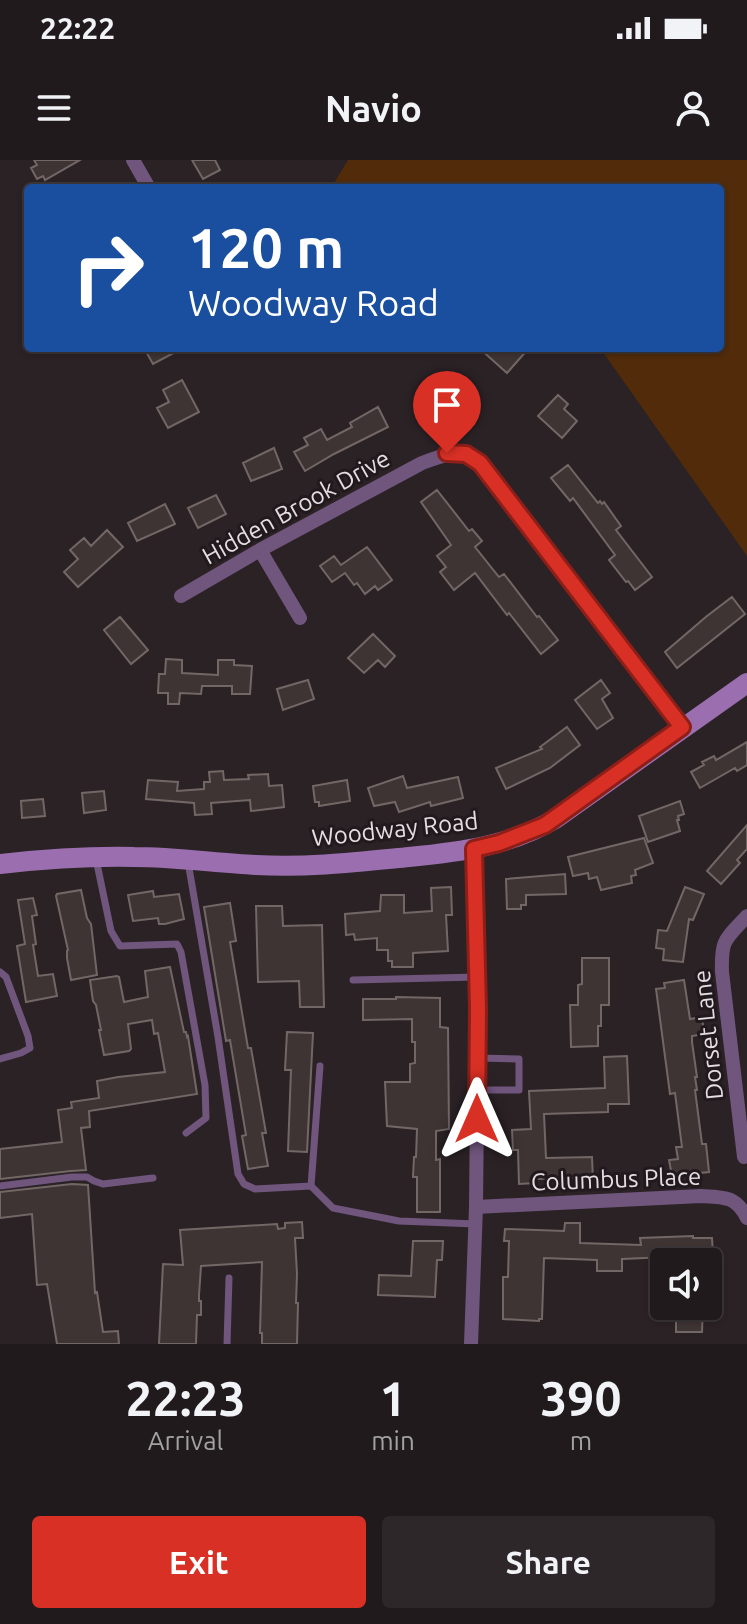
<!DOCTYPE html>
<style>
:root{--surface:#201a1c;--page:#2d2729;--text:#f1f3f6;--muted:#a2a1a3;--line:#3d383b;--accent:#d93025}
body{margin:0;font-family:Ubuntu,sans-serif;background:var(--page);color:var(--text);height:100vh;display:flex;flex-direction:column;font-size:30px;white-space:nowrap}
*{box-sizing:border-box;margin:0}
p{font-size:26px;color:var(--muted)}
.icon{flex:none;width:44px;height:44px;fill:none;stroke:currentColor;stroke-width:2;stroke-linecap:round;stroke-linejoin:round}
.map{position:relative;height:1184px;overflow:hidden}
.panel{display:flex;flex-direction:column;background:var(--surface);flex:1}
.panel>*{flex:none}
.banner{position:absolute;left:24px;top:24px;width:700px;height:168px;border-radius:8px;box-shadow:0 2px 6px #0004,0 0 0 2px var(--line);background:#1a4fa0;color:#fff;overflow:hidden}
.tools{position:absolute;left:650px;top:1088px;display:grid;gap:16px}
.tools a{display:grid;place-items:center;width:72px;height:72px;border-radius:8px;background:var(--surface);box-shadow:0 2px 6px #0004,0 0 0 2px var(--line);font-size:40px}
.pin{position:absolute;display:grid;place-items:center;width:68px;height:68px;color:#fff;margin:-82px -34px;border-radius:50% 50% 50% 0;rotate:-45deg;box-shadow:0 0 8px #0007}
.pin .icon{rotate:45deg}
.me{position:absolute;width:88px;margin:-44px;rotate:0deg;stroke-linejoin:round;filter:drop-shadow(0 0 6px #0008)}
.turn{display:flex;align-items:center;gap:28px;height:168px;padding:0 32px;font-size:36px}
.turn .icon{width:104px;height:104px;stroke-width:2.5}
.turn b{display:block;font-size:56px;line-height:68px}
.eta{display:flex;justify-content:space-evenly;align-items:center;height:136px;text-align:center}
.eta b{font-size:48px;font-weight:600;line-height:56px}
.cta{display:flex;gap:16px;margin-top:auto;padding:16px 32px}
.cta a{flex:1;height:92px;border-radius:8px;background:var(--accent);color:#fff;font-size:32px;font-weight:600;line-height:92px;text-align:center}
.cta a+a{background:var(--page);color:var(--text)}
.status{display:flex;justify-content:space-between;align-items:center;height:56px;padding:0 40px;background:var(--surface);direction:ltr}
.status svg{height:22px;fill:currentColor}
header{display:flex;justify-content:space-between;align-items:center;height:104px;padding:0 32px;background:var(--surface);font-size:36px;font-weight:600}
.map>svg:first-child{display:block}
</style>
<div class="status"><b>22:22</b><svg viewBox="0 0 49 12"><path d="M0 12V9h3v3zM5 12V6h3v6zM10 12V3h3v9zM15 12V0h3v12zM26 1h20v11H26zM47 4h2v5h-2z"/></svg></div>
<header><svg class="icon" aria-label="menu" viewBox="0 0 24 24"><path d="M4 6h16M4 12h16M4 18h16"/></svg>Navio<svg class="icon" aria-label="person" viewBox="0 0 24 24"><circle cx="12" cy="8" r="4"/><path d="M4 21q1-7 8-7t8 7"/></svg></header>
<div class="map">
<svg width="747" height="1184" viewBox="0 0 747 1184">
<rect width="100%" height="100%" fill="#2b2226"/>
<path fill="#512b0a" d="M348,0H747V396L600,188H720V28H331Z"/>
<path fill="#3e3433" stroke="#736766" stroke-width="2" d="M34,0H80L45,20L43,16L37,19L31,8L37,5Z
M192,0H215L220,10L203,19Z
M144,188H183L153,204Z
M479,188H529L507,213Z
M182,220L199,252L168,268L157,248L169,242L163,230Z
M558,235L568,244L564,249L577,261L562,278L538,256Z
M378,247L388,267L334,294L305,311L294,292L308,285L304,278L321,269L327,280L352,267L350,263Z
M274,288L282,309L251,321L243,303Z
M568,305L598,343L600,341L602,344L604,342L621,366L616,370L652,417L635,430L628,421L626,422L609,400L615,395L573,338L570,341L551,318Z
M437,330L469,371L472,369L482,381L475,387L499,417L504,414L537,457L539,456L558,480L541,494L509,453L507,455L475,413L454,430L440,412L446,407L437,396L451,385L421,342Z
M216,335L226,354L198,368L188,348Z
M165,344L175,364L137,381L128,363Z
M107,370L123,387L78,427L64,412L78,399L70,390L84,378L91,386Z
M367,387L392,420L378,430L375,426L365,434L357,423L354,425L345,413L332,422L320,406L334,396L341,405Z
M732,437L745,454L677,508L665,492L707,456Z
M120,457L148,490L131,504L104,470Z
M373,474L395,496L385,507L378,500L364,513L348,498Z
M166,499L182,500V513L218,515V500H234V505L252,506L250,534H232V526H202L201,534L180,533L179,544H168V533H158L159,514H165Z
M308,520L314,539L283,550L277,529Z
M601,520L610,533L602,539L613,558L597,569L575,540Z
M567,567L580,585L550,608L506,629L496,608L542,589L540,587Z
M747,582V605L737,611L735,608L700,628L691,612L704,605L702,602L714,596L716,600Z
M223,611L224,620L249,619L248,615L268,614L269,626L282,625L284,647L251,651L250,640L211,643L212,654L195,655L194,643L146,639L148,620L178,622L177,631L204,629V622H210L209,612Z
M403,616L407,628L458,617L463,638L431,646L430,642L399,652L395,642L374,646L368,628Z
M347,620L350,641L319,646V642H315L313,626Z
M104,631L106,650L84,653L82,633Z
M43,639L45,656L22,658L21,641Z
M680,641L684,654L678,656L679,660H677L680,671L648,682L639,656Z
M747,665V689L737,700L740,703L721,724L707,711Z
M644,678L653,703L635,710L636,715L631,716L632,723L601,730L597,717L589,719L588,713L573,716L568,697Z
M565,714L566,734L526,735V745H521V749H507L506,719Z
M451,727L452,755H446L448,791L413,793V807H392V801H388V790H377V778L355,780L354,774L346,775L345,754L380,751L381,735H404V753L432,751L431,728Z
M685,727L704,734L693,760L689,759L683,802L663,800L664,789L656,788L658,770L667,771Z
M81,730L87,758L91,764L97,815L71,820L67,798V791L68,790L56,736L57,734Z
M153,731L154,737L179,734L184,759L165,764H159L158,758L133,761L128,735Z
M33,738L37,755L32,756L36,784L33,785L38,816L53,814L57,836L26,842L17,786L25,784L18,740Z
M230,743L236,781L230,782L248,888H251L266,973H262L268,1006L248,1009L242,976L246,975L230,880L226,881L204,747Z
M256,746H282L283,766L322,765L324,847H300L299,821L258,822Z
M582,798H609V845H601V866H598V886L571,887L570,845H578V825L582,824Z
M170,807L184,872H186L187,877L188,876L197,934L89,951L90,967L81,968L86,1010L71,1011L0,1019V989L62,982L58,950L72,948L71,942L99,938L97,921L118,917L165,912L158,873L154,874L152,860L128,864L131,889L129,891L104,895L99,870H101L96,845L93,841L90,820L117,816L119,817L124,842L148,837L145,811Z
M684,820L690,859L702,857L704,874L692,876V882L697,917H695L697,930H695L702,984H706L709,1012L672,1016L669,1000L678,999L676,987H682L675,933L670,934L656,829L665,828L664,823Z
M396,837L440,838V867L448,868L449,969L436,971V1000L440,999V1052H417V1017H413L414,997H416L417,969L387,966L385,922H410V904L415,903V882H412V859L363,860V839H396Z
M287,872L313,873L307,992L288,991L291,910H285Z
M627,896L629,944H608V952L544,954L546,998L592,997L593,1021L576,1022V1018L536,1019V1023L519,1024L518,990H513L512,970L531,969L529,931L605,928L604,897Z
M72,1024L88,1025L95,1133L97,1132L103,1172L118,1171L119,1184H57L47,1124L37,1125L32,1054L0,1058V1032Z
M302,1062L303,1078H295L297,1114L296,1143H298L297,1184H262V1173H260L262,1102L201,1106L199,1135V1141H201V1155H197L196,1184H159L163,1104L183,1105L180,1070L277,1064L278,1069L285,1068V1063Z
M565,1063H580V1083L641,1085L640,1078L693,1076V1078H712L713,1095L622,1099V1111H597V1100L544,1098L542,1159H539V1161L503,1159V1117H508L509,1081H504L505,1069L564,1071Z
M413,1081H443L442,1100H437L435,1137L378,1135L379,1115L411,1116Z
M676,1146H703L702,1172H676Z"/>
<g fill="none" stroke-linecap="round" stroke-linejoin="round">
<path stroke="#70557d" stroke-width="7" d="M96,699L111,771L120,786L177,784L181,792L205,925L206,958L186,973
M188,702L218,877L238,1014L244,1024L255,1029L311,1026L333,1048L399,1061L476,1064
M0,812L6,817L28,876L30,888L21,893L0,899
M353,820L477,817
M477,930H519V899L477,898
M0,1026L72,1017H87L94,1021L103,1024L153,1018
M311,1026L320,906
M227,1184L229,1118"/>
<path stroke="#70557d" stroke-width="14" d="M133,0L149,28
M260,390L300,458
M181,436L260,390L422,303C452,292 467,287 489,315L682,567
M744,997L722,812C721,779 725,780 747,756
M476,1047L701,1036C724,1037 736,1036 747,1058
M471,1184L476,1047L478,848L474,689"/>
<path stroke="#9b6faf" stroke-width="20" d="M0,704C45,699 89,696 134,697C175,697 216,703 256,705C307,708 358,702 409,697C460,692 510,686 555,659L747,523"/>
</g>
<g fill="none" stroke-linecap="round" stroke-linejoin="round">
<g stroke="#8d1f18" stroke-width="20">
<path id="route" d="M447,293L466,294L480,303L682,567L545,665L499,683L474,689L478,848L477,959"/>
</g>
<use href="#route" stroke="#d93025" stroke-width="14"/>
</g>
<g text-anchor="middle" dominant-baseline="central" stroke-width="6" stroke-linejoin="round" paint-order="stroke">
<g font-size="24" fill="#e4dee1" stroke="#21191d">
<text transform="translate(296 347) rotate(-29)">Hidden Brook Drive</text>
<text transform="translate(395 669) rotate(-6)">Woodway Road</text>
<text transform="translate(708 875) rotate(-96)">Dorset Lane</text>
<text transform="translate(616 1019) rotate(-2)">Columbus Place</text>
</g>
</g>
</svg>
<div class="tools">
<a><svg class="icon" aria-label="sound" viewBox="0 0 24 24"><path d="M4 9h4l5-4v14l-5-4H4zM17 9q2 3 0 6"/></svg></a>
</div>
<div class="pin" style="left:447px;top:293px;background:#d93025"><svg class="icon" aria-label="arrive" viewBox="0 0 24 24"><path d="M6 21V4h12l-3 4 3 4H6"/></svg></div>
<svg class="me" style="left:477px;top:959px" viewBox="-20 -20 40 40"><path d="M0-17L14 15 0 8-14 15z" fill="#d93025" stroke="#fff" stroke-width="4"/></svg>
<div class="banner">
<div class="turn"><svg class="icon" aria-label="right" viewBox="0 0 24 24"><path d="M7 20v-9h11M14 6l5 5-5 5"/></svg><div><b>120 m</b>Woodway Road</div></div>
</div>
</div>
<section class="panel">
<div class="eta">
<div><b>22:23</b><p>Arrival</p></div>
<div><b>1</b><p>min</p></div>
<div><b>390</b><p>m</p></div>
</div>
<div class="cta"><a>Exit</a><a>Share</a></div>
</section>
